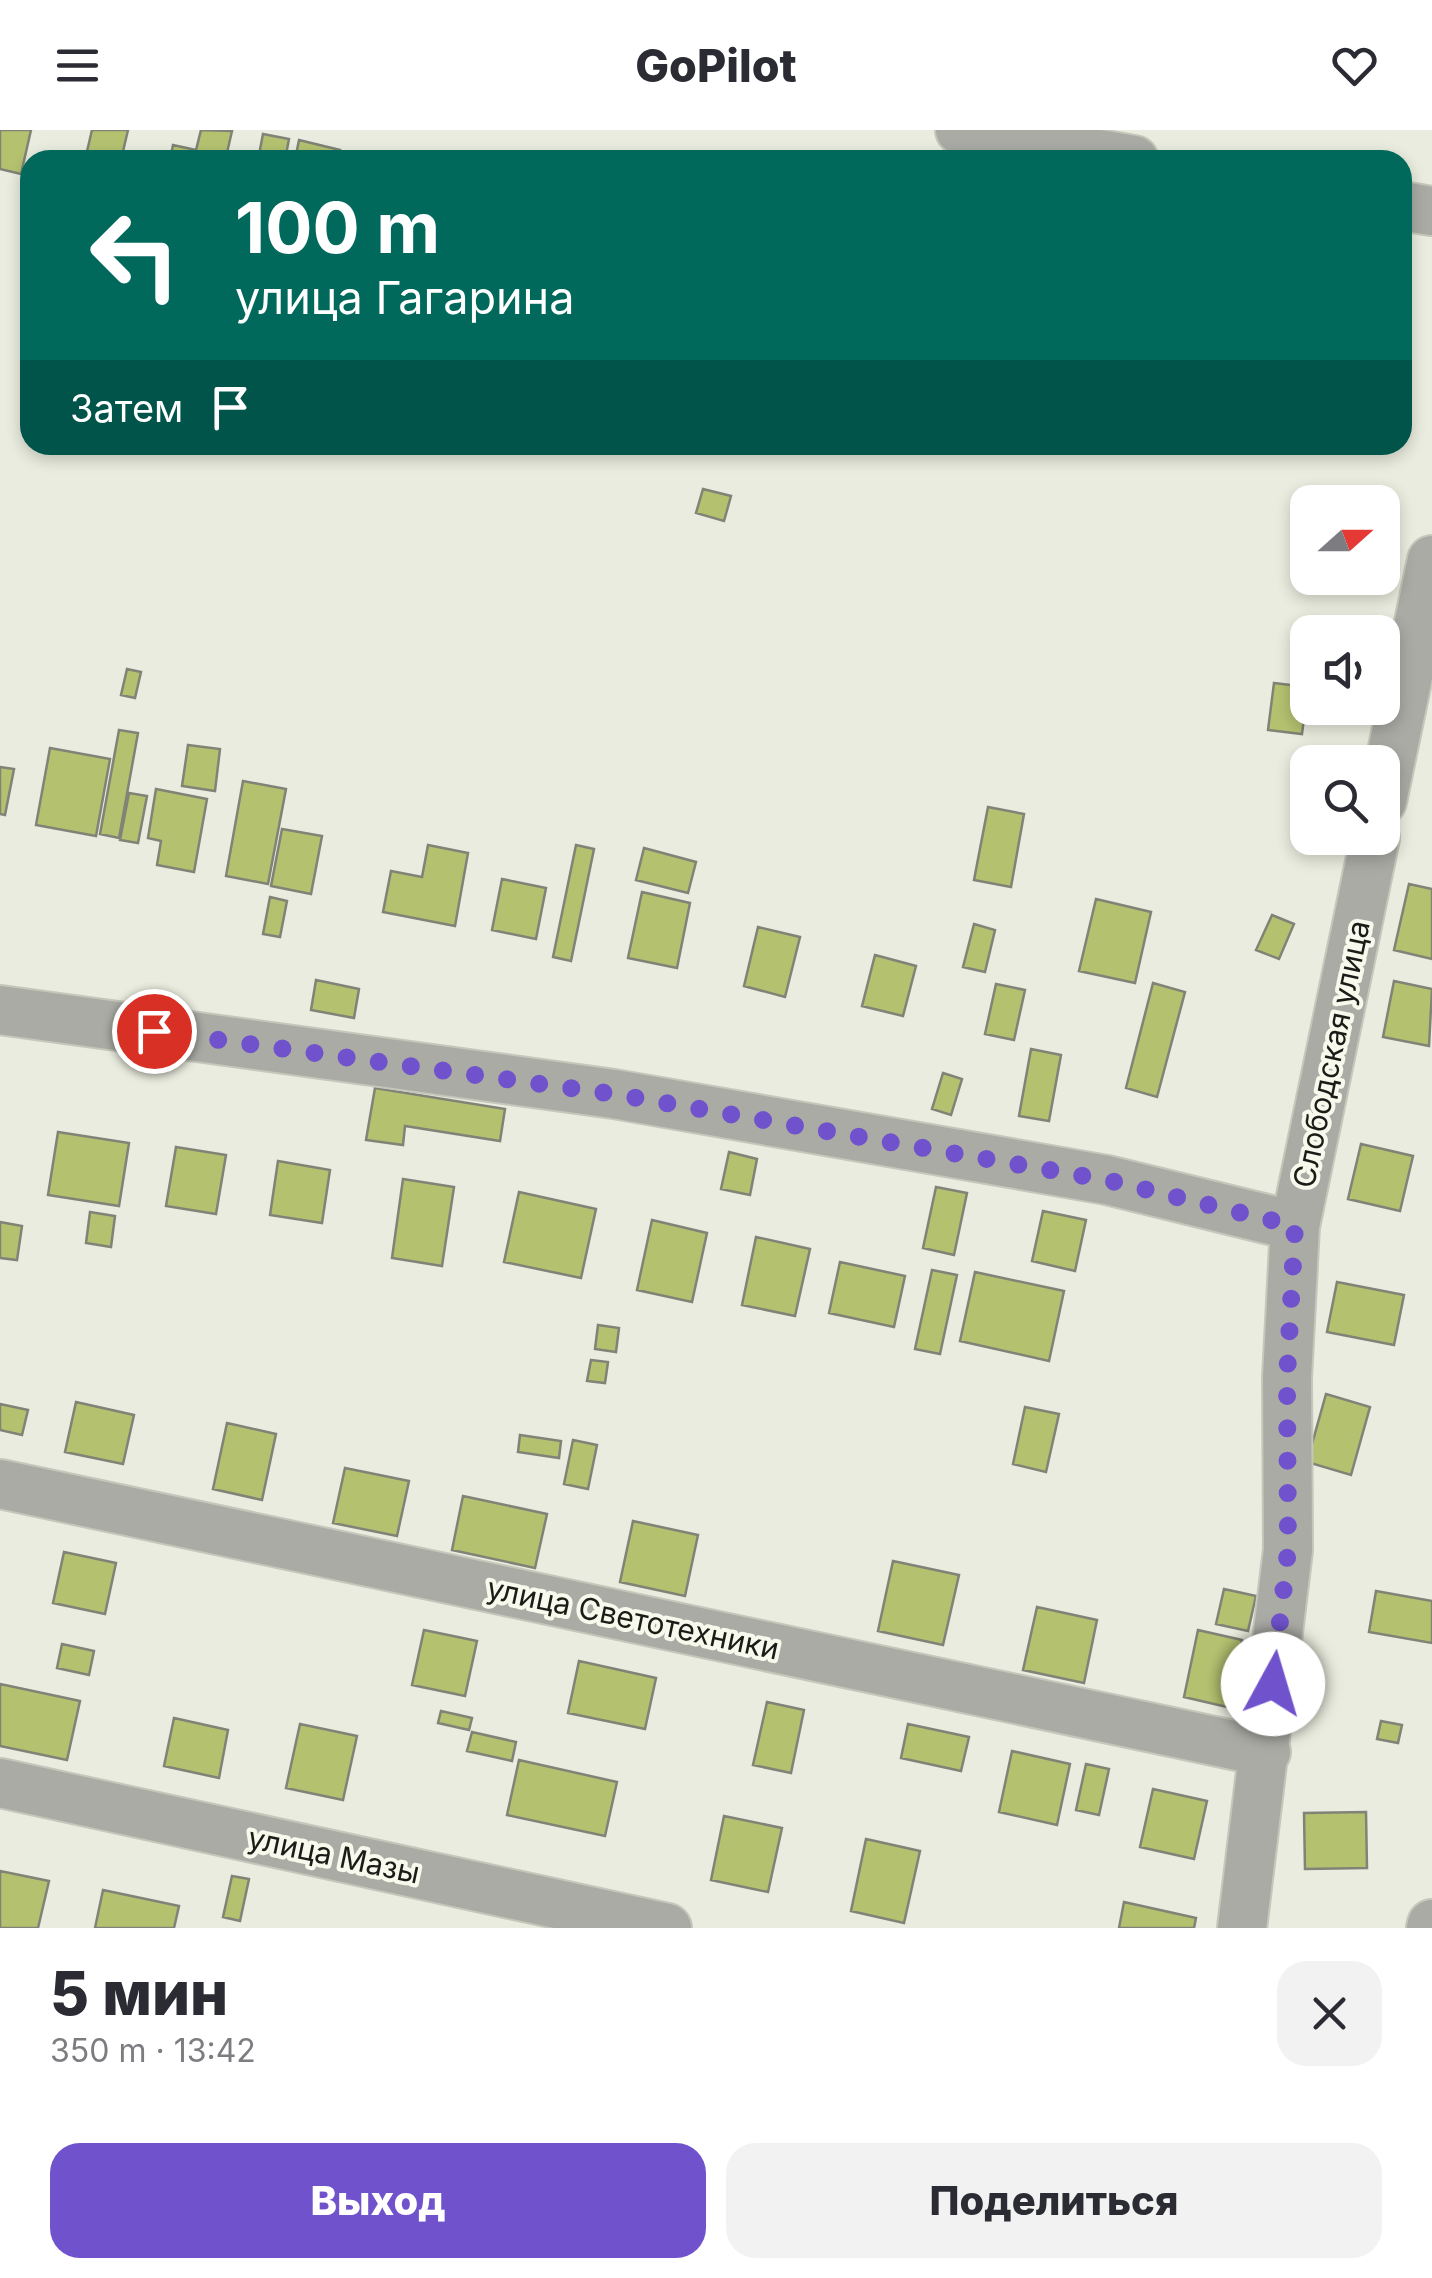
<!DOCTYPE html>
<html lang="ru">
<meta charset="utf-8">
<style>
:root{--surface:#fff;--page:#f2f2f3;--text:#2b2b33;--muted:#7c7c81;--accent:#6f52cc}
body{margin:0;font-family:Inter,sans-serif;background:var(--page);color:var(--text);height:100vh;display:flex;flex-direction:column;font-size:38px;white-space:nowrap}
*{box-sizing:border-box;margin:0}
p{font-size:32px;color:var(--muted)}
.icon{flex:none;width:55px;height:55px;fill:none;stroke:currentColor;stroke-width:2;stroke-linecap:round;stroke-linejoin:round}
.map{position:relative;height:1798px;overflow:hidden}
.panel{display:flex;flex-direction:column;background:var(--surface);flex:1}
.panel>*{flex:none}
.guide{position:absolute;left:20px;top:20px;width:1392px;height:305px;border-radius:30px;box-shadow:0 5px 15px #0003;background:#00695c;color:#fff;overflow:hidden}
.needle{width:65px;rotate:69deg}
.controls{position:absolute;left:1290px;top:355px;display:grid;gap:20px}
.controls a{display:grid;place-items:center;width:110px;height:110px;border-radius:20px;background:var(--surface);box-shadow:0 5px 15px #0003;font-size:50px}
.pin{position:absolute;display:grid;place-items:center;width:85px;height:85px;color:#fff;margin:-42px;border:5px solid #fff;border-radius:50%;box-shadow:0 2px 10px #0007}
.me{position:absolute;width:110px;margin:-55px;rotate:6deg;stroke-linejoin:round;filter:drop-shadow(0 0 8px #0008)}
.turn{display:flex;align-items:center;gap:35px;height:210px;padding:0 50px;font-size:45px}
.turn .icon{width:130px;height:130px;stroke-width:2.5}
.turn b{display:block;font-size:70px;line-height:85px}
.then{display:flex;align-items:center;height:95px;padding:0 50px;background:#0003;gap:20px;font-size:38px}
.round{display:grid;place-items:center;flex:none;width:105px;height:105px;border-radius:30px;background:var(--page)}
.summary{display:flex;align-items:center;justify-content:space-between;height:170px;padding:0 50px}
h1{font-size:60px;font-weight:800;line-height:75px}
.action{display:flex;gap:20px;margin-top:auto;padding:20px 50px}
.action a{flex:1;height:115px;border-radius:30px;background:var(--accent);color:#fff;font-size:40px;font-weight:800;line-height:115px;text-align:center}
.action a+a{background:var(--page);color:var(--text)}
header{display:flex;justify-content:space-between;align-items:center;height:130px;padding:0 50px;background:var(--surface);font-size:45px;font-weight:800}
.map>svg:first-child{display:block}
</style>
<header><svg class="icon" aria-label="menu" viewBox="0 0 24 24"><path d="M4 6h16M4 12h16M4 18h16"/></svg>GoPilot<svg class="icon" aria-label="heart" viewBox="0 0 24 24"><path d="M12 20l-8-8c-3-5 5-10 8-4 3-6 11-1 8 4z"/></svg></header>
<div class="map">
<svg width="1432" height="1798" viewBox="0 0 1432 1798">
<rect width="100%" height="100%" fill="#e9ecde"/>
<path fill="#b4c270" stroke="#808376" stroke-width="2.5" d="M0,0H31L21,44L0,39Z
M92,0H128L121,30H85Z
M201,0L232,1L226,27L238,30H170L173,15L196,20Z
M263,4L289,9L285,30H258Z
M299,10L340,20L338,30H295Z
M703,359L731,366L724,391L696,383Z
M127,539L141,542L135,568L121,565Z
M1274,553L1308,557L1302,604L1268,600Z
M119,600L138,603L119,708L100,704Z
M188,615L220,619L215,661L182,656Z
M50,618L110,629L96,706L36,695Z
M0,637L14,639L5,685L0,684Z
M243,651L286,659L268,754L226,746Z
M156,659L207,669L194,742L157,735L161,711L148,708Z
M129,663L147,666L138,713L120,710Z
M988,677L1024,684L1011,757L974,750Z
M282,699L322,706L311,764L271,756Z
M428,715L468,723L455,796L383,782L391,741L422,747Z
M576,715L594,719L571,831L553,827Z
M644,718L696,732L688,763L636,750Z
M502,749L546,758L536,809L492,800Z
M1409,754L1432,759V829L1394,820Z
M642,762L690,773L677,838L628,828Z
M270,767L287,771L280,807L263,804Z
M1096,769L1151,782L1135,853L1079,841Z
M1272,785L1294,794L1279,829L1256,820Z
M974,794L995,800L985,842L963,837Z
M758,797L800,807L785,867L744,856Z
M875,825L916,836L903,886L862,876Z
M316,850L359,859L354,888L311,880Z
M1394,851L1432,859L1429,916L1383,907Z
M1153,853L1185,862L1157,967L1126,958Z
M996,854L1025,860L1014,910L985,904Z
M1031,919L1061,925L1049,991L1019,986Z
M943,943L962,949L951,985L932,979Z
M375,958L505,979L500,1011L405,996L403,1015L366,1010Z
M58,1002L129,1013L119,1076L48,1065Z
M1361,1014L1413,1026L1400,1081L1348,1069Z
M176,1017L226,1025L216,1084L166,1076Z
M729,1022L757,1029L750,1065L721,1059Z
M278,1031L330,1040L322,1093L270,1085Z
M403,1049L454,1057L442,1136L392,1128Z
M936,1057L967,1063L954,1125L923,1118Z
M519,1062L596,1079L581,1148L504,1132Z
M1043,1081L1086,1090L1075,1141L1032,1131Z
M90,1082L115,1086L111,1117L86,1113Z
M652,1090L707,1103L692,1172L637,1160Z
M0,1092L22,1096L17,1130L0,1128Z
M756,1107L810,1119L795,1186L742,1175Z
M840,1132L905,1146L894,1197L829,1183Z
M932,1140L957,1145L940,1224L915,1219Z
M975,1142L1064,1161L1049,1231L960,1211Z
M1337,1152L1404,1165L1394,1215L1327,1202Z
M598,1195L619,1198L616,1222L595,1219Z
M591,1230L608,1232L605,1253L587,1251Z
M1326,1264L1370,1277L1351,1345L1307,1332Z
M76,1272L134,1285L123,1334L65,1322Z
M0,1274L28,1280L22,1305L0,1300Z
M1025,1277L1059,1284L1046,1342L1013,1334Z
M227,1293L276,1304L262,1370L213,1359Z
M520,1305L561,1311L559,1328L518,1322Z
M573,1310L597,1315L588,1359L564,1354Z
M345,1338L409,1351L397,1406L333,1393Z
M463,1366L547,1384L535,1438L452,1420Z
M633,1391L698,1405L685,1466L620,1452Z
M64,1422L116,1433L105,1484L53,1473Z
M893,1431L959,1445L943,1515L878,1501Z
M1224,1459L1256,1466L1248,1501L1216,1494Z
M1376,1461L1432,1471V1513L1369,1502Z
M1037,1477L1097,1490L1084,1553L1023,1540Z
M424,1500L477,1511L465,1566L412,1555Z
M1198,1500L1242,1510L1227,1577L1184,1567Z
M62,1514L94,1521L89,1545L57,1538Z
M579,1531L656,1548L645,1599L568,1583Z
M0,1554L80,1571L67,1630L0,1616Z
M767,1572L804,1580L791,1643L753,1635Z
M441,1581L472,1588L469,1600L438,1593Z
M174,1588L228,1600L219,1648L164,1636Z
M1381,1591L1402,1595L1398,1613L1377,1609Z
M300,1594L357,1606L343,1670L286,1658Z
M908,1594L969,1607L961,1641L901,1628Z
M472,1602L516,1612L512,1631L467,1621Z
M1012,1621L1070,1634L1057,1695L999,1682Z
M519,1630L617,1652L605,1706L507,1685Z
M1086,1634L1109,1639L1099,1685L1076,1680Z
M1153,1659L1207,1671L1194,1729L1140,1717Z
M1366,1682L1367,1738L1305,1739L1304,1683Z
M724,1686L782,1698L768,1762L711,1750Z
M866,1709L920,1721L904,1793L851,1781Z
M0,1741L49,1751L38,1798H0Z
M232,1746L249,1749L240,1791L223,1787Z
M103,1760L179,1776L174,1798H95Z
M1124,1772L1196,1788L1194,1798H1119Z"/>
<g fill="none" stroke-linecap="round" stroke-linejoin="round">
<g stroke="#c4c7ba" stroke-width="52">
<path id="minor" d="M960,0L1134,30
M1402,76L1432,81
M1382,671L1432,430
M0,880L614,964L1107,1050L1295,1096
M0,1354L1266,1622
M0,1653L667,1798
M1242,1798L1288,1420L1287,1248L1295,1096L1375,708
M1431,1798L1432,1794"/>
</g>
<use href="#minor" stroke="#aaaba5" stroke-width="48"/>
</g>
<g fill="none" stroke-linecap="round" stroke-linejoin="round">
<path stroke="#6f52cc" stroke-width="18" stroke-dasharray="0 32.4" d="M154,901L614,964L1107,1050L1295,1096L1287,1248L1288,1420L1273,1554"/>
</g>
<g text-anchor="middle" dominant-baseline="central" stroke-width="8" stroke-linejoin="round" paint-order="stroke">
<g font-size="30" fill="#1b1c17" stroke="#f6f9eb">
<text transform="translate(1331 924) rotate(-78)">Слободская улица</text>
<text transform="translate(633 1488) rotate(12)">улица Светотехники</text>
<text transform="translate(334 1725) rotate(12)">улица Мазы</text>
</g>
</g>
</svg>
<div class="controls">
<a><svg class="needle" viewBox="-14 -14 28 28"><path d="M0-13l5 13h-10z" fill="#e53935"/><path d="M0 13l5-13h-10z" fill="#7c7c81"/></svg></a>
<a><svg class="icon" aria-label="sound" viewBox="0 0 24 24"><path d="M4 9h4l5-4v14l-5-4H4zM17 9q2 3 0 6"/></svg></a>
<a><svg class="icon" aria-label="search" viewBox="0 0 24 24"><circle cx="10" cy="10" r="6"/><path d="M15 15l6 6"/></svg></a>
</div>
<div class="pin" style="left:154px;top:901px;background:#d93025"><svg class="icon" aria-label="arrive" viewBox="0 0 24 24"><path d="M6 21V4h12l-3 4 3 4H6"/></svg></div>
<svg class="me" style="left:1273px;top:1554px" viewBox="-20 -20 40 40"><circle r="19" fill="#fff"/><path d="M0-13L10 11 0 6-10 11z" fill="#6f52cc"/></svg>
<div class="guide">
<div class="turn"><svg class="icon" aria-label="left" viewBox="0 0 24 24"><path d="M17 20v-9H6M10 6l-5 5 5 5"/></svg><div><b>100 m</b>улица Гагарина</div></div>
<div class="then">Затем<svg class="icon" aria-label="arrive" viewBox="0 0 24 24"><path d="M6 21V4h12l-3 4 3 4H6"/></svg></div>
</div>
</div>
<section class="panel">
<div class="summary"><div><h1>5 мин</h1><p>350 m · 13:42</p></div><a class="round"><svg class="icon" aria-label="close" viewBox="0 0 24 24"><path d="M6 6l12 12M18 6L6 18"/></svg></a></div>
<div class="action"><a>Выход</a><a>Поделиться</a></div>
</section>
